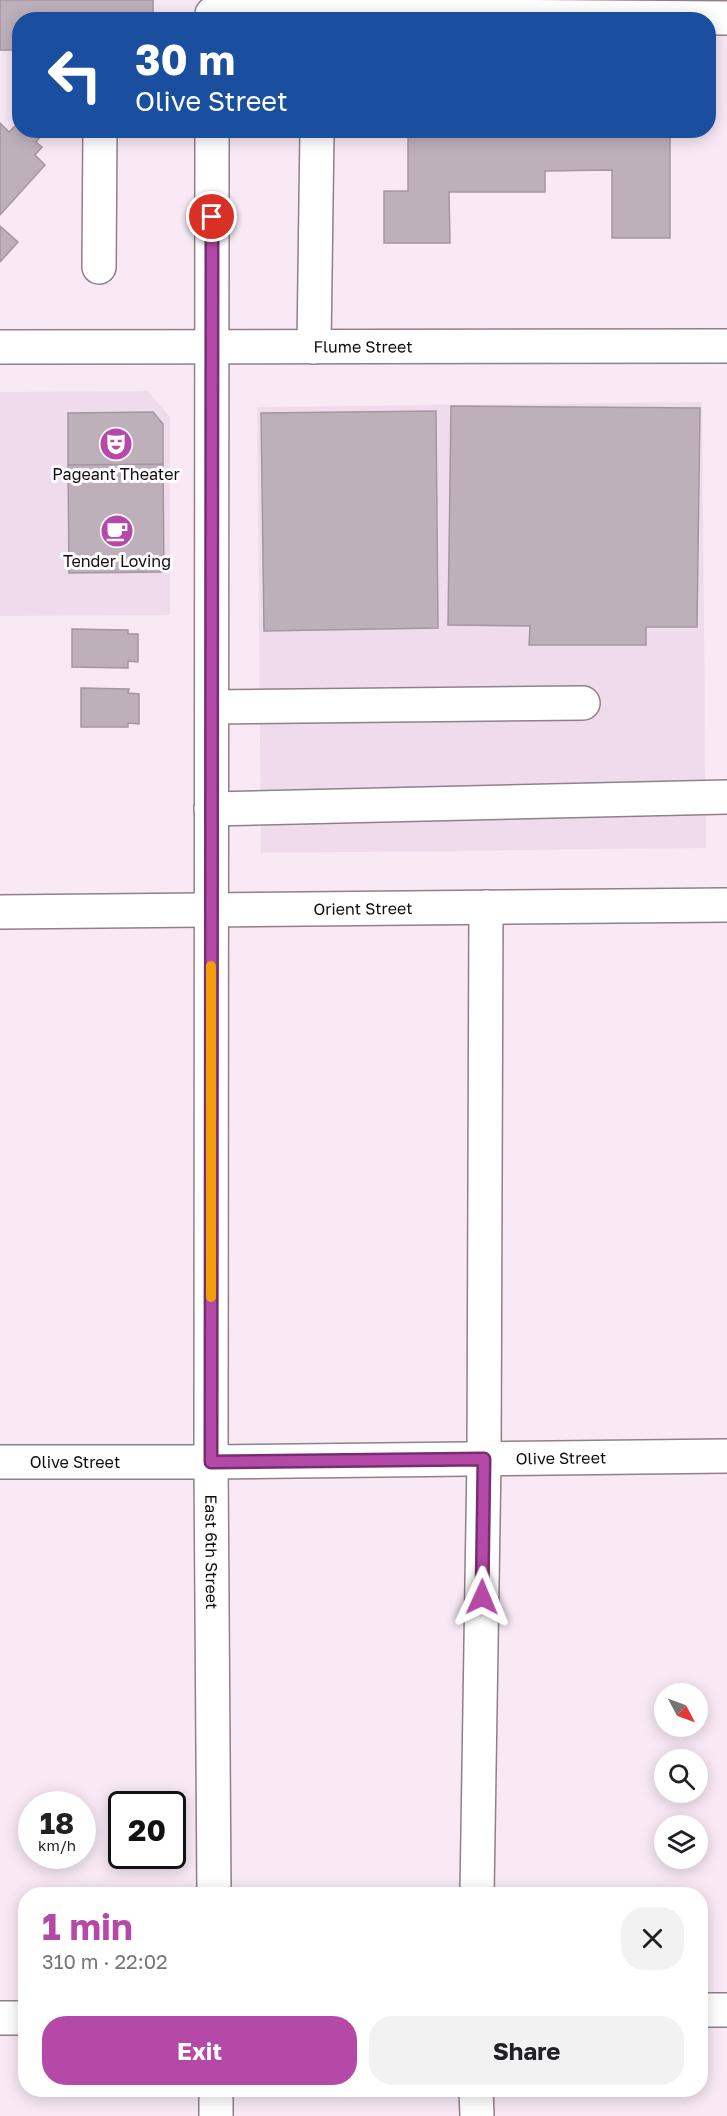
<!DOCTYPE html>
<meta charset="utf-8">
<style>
:root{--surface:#fff;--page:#f2f2f2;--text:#202124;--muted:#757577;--accent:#b549a8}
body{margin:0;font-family:"Golos Text",sans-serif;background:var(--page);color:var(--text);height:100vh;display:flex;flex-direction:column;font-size:22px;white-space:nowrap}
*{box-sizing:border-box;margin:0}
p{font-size:20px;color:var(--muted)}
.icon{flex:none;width:33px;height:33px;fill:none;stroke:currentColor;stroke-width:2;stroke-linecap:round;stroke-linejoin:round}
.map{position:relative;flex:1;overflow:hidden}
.details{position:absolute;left:18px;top:1887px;width:690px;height:210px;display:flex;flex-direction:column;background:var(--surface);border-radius:24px;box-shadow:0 3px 15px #0003}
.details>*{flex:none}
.banner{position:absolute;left:12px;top:12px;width:704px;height:126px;border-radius:24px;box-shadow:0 3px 15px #0003;background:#1a4fa0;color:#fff;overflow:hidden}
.needle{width:39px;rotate:131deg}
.fabs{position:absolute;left:654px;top:1683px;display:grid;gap:12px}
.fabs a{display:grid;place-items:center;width:54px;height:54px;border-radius:50%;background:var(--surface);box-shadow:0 3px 15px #0003;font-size:30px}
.speed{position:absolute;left:18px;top:1791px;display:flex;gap:12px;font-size:30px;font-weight:700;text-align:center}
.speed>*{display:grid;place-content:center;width:78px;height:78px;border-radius:50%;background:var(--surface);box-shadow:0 3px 15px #0003;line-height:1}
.speed small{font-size:15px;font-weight:400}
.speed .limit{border:3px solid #111;border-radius:9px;background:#fff;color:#111}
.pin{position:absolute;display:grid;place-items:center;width:51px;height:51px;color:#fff;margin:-26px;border:3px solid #fff;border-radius:50%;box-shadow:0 2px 6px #0007}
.me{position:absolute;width:66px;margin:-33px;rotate:1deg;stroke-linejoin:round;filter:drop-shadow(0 0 4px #0008)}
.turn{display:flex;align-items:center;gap:21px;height:126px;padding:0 24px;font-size:27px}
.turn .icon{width:78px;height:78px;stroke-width:2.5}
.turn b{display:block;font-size:42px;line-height:51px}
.round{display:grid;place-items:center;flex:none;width:63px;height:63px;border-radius:24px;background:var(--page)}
.overview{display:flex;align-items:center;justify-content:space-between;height:102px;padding:0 24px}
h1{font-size:36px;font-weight:700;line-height:45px;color:var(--accent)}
.button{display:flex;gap:12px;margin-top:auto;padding:12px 24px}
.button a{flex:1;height:69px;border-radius:24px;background:var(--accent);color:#fff;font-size:24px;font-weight:700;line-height:69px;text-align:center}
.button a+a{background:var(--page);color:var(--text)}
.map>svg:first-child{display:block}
</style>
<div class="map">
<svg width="727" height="2116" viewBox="0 0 727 2116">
<rect width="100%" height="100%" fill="#f8e9f5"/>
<path fill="#f0dbec" d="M148,391L170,417V615L0,616V392Z
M702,402L706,848L261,853L257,407Z"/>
<path fill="#beb0bb" stroke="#a496a1" stroke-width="1.5" d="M0,0H153V20H20V50H0Z
M0,123L9,132L17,124L20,127V130H46L36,142L42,147L35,155L45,165L0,215Z
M408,130H670V238H612V170L545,171V192H449L450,243H384V191H408Z
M0,226L18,242L0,262Z
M451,406L700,408L697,627H646V645H529L530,626L448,625Z
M436,411L438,628L264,631L261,413Z
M153,412L163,424V464L68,465V413Z
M163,464L164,572L69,573L68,465Z
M72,629L128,630V634H138V662L128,661V668L72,667Z
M81,688L129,689L128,693L139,694V724L128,723V727H81Z"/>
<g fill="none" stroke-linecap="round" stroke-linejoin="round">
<g stroke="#8e818b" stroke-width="36">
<g id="minor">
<path d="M212,14L727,18"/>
<path id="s1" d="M212,130L211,1462L214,1894"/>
<path d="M99,267L100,130"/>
<path id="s2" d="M0,347L727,346"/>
<path d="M314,347L317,130"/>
<path d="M212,707L583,703"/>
<path d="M211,809L727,797"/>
<path id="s3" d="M0,912L727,905"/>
<path id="s4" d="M0,1462H211L727,1456"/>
<path d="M477,1894L484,1459L486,907"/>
<path d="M700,2010H727"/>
<path d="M0,2018H26"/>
<path d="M216,2090V2116"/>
<path d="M476,2090L477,2116"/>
</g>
</g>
<use href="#minor" stroke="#fff" stroke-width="33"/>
</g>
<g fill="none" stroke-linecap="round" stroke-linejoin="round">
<g stroke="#762f6d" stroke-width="15">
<path id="route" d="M212,217L211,1462L484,1459L482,1597"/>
</g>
<use href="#route" stroke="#b549a8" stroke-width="10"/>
<path stroke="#f59e0b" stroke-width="10" d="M211,1297V966"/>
</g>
<defs>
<g id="theatre-disc" transform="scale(1.725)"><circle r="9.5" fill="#b549a8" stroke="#fdfbfd"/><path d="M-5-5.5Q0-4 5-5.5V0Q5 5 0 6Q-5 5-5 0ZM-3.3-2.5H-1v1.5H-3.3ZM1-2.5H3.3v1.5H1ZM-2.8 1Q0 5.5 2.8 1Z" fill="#fff"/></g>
<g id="cafe-disc" transform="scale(1.725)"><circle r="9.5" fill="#b549a8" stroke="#fdfbfd"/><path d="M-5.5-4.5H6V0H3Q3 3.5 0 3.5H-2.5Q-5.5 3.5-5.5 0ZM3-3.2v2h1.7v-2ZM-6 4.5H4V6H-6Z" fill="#fff"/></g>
</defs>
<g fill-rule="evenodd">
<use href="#theatre-disc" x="116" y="444"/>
<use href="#cafe-disc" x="117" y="531"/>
</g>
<g text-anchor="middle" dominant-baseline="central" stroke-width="6" stroke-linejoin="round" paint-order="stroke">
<g font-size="16" fill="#100b0f" stroke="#fdfbfd">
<text stroke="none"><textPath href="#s2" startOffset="363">Flume Street</textPath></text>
<text stroke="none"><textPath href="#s3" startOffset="363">Orient Street</textPath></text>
<text stroke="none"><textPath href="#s4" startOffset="561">Olive Street</textPath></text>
<text stroke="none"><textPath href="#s4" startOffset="75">Olive Street</textPath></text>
<text stroke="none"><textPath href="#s1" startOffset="1422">East 6th Street</textPath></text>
</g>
<g font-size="16" fill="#100b0f" stroke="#fdfbfd">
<text x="116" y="474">Pageant Theater</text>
<text x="117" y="561">Tender Loving</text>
</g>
</g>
</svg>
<div class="fabs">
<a><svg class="needle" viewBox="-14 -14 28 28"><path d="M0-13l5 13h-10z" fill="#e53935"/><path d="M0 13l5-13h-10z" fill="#757577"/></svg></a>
<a><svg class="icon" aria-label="search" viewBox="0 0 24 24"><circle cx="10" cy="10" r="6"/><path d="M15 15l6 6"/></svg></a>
<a><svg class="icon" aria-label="layers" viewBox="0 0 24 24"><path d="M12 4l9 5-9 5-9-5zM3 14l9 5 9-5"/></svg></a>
</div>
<div class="speed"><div>18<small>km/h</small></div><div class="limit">20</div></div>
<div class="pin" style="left:212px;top:217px;background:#d93025"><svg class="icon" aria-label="arrive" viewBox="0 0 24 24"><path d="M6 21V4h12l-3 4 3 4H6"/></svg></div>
<svg class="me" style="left:482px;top:1597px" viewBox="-20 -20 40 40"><path d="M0-17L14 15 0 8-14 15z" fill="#b549a8" stroke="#fff" stroke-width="4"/></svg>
<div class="banner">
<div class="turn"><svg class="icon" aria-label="left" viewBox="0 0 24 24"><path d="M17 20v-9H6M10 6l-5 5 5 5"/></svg><div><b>30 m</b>Olive Street</div></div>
</div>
<section class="details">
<div class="overview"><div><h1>1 min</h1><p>310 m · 22:02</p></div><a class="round"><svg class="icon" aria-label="close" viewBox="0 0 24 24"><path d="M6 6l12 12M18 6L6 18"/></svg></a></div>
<div class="button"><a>Exit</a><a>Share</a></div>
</section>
</div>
